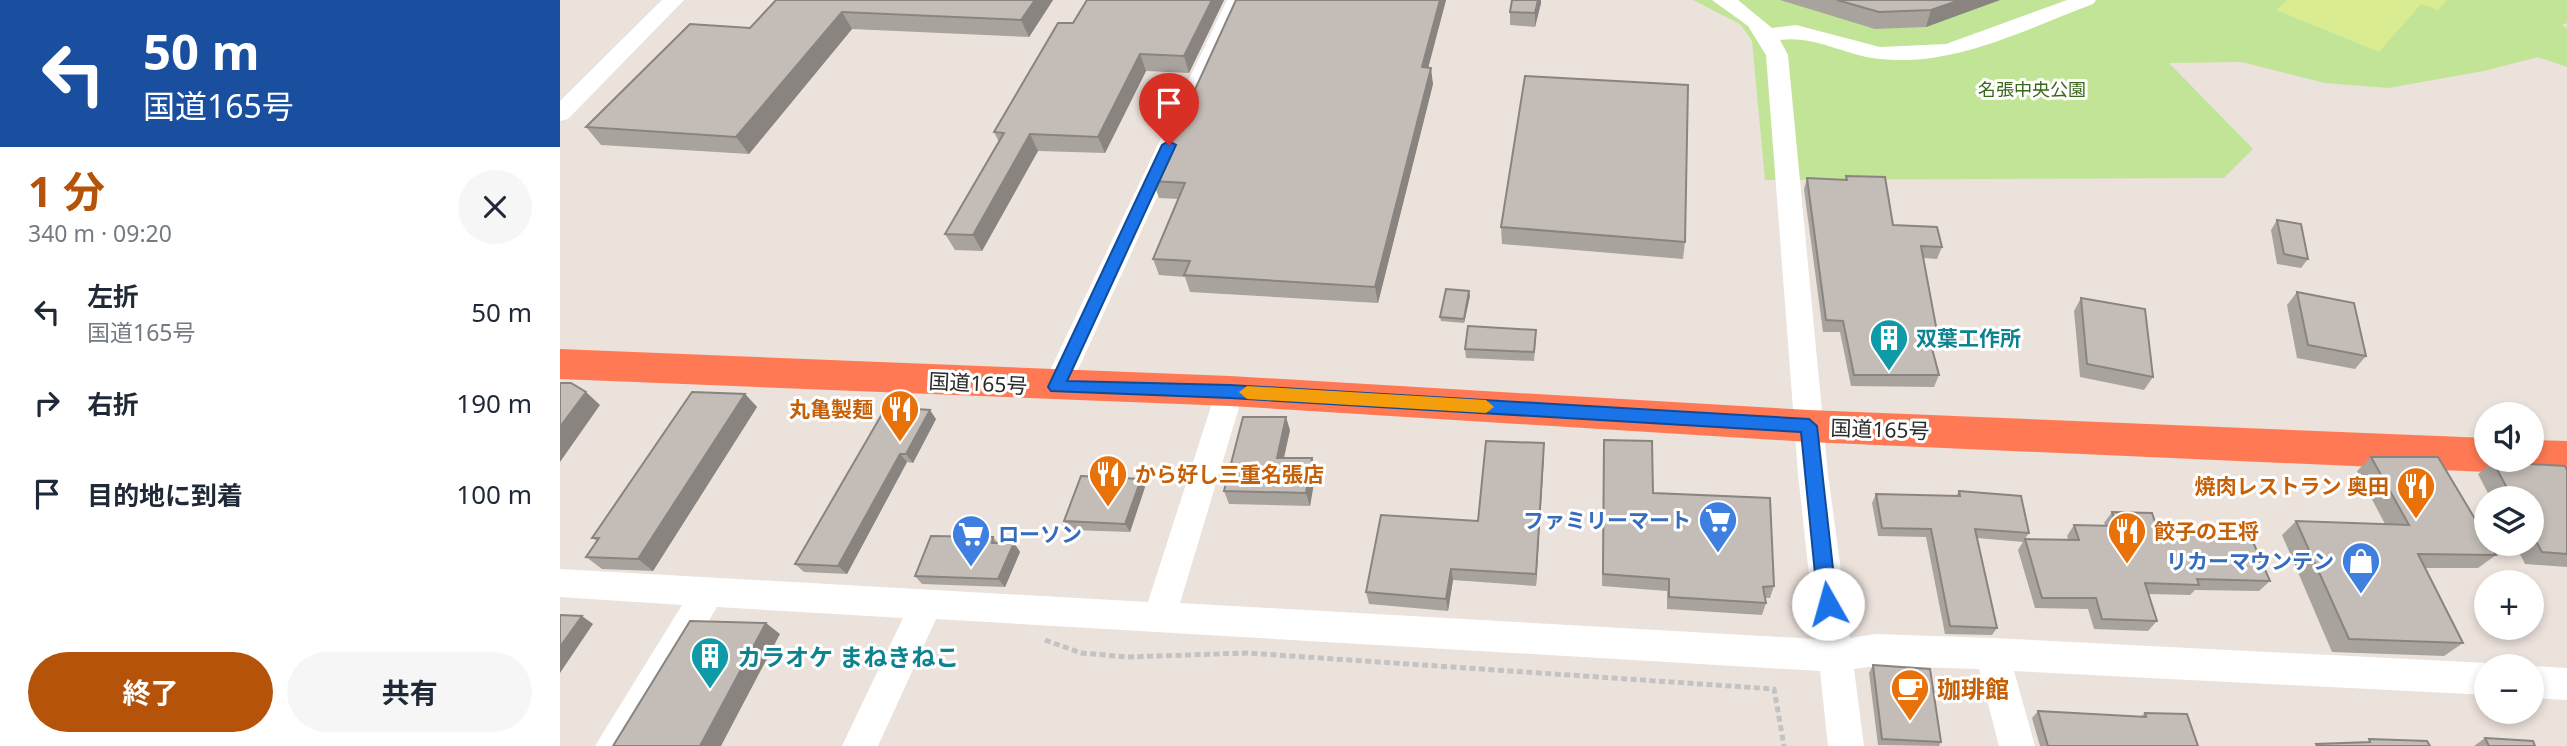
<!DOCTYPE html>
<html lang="ja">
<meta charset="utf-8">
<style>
:root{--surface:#fff;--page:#f6f6f7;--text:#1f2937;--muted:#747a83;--accent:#b45309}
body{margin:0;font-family:"Noto Sans","Noto Sans JP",sans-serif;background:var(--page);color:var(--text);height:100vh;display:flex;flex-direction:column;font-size:26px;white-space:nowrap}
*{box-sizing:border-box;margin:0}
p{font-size:23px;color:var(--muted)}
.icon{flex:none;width:38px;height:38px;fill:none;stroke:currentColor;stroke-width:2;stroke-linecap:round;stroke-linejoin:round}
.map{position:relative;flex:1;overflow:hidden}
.details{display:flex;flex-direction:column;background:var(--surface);width:560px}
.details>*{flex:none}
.guide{background:#1a4fa0;color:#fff;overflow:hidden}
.buttons{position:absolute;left:1914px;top:402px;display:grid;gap:14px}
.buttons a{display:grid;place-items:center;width:70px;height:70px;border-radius:50%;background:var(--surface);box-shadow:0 4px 10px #0003;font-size:35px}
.pin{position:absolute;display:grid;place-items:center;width:60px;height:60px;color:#fff;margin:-72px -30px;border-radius:50% 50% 50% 0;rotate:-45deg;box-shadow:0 0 7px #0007}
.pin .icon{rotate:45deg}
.me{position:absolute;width:77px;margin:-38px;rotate:353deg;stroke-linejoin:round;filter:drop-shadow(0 0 5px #0008)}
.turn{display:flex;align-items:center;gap:24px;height:147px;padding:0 28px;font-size:32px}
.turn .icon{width:91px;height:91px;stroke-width:2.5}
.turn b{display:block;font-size:49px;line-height:60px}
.round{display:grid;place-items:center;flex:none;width:74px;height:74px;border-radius:37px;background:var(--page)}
.headline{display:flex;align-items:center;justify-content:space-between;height:119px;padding:0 28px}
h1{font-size:42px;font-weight:700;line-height:52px;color:var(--accent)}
.action{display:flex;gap:14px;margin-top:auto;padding:14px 28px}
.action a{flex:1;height:80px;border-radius:42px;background:var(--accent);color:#fff;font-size:28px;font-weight:700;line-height:80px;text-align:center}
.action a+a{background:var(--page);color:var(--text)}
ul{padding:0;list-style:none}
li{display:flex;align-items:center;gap:21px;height:91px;padding:0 28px}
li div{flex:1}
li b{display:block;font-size:26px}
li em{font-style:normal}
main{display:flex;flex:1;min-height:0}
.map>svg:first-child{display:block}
</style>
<main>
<section class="details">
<div class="guide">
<div class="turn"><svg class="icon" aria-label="left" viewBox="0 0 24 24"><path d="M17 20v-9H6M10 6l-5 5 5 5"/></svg><div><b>50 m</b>国道165号</div></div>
</div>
<div class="headline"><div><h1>1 分</h1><p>340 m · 09:20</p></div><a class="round"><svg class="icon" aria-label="close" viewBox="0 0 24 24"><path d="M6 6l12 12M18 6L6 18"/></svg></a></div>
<ul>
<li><svg class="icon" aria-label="left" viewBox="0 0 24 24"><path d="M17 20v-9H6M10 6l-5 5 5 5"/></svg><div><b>左折</b><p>国道165号</p></div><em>50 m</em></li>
<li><svg class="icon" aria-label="right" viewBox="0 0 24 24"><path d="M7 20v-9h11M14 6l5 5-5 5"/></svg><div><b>右折</b></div><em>190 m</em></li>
<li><svg class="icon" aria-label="arrive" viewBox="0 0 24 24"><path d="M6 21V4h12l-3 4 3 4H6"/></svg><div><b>目的地に到着</b></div><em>100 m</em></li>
</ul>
<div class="action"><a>終了</a><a>共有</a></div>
</section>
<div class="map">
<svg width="2007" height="746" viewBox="0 0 2007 746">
<rect width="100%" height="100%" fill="#ece2dc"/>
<path fill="#c2e497" d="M1133,0H2007V23L2002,25L2007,28V67L1978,57L1924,71L1828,88L1765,83L1682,62L1609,63L1693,149L1664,178L1205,180L1192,41L1180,24Z"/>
<path fill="#d9ec92" d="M1727,0H1887L1878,10L1861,4L1819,52L1716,10Z"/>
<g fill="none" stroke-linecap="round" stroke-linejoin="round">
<path stroke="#c3c3c3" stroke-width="5" stroke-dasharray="6 3.5" stroke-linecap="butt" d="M485,640L521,653L568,657L687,653L1214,689L1224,746"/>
<path fill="#fff" fill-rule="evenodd" d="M102,0H124L8,119L0,121V101Z
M667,0H687L510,387L506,395L496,398L486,395L482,387Z
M1152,0H1178L1212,28L1236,25L1320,47L1386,44L1507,0H1536L1533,4C1466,29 1394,67 1320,59C1286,56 1255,35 1220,40L1228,55L1268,474L1290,638L1316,634L1432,638L1927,663L1937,667H1927V695L1454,671L1475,746H1439L1419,669L1316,666L1294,669L1304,746H1268L1260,671L376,619L318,746H282L343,618L157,607L73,746H35L122,605L0,597V569L588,602L656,391L660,383L670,380L680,383L684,391L620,603L1256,639L1238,474L1206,55L1188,26Z
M1972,666L2007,668V700L1972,698V667H1969Z"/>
<path fill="#ff7a54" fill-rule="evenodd" d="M0,349L670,376L1249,410L1927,438V460H1945L1941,467L1927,472L1249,442L670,406L0,379Z
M1972,440L2007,441V475L1972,474L1958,469L1953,460H1972Z"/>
</g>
<path fill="#a9a39d" d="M216,0H493L469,37L292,29L189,154L41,145L26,127L190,28Z
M527,0H664L629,73L586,71L545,153L478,151L422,251L395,250L385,234L439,142L434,132L513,23Z
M676,0H886L868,67L873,84L818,303L630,292L625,277L599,275L593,259L618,199L599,198L593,181Z
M1220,0H1440L1366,27L1315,29Z
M981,3L975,27L950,25V12Z
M1286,176L1333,225L1382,247L1377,259L1363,258L1378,337L1374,349L1372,348L1379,375L1374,387L1291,386L1280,332H1263L1244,189L1247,178L1285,180Z
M1717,220L1748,259L1741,268L1717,264L1711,230Z
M941,227L1125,242L1123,259L942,244Z
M1737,292L1806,356L1795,369L1737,358L1727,305Z
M910,296L904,323L881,321L880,317Z
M1521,298L1593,377L1584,390L1520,377L1514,311Z
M976,339L974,361L906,358L905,349Z
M185,394L197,407L93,571L42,569L26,557L37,541L32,538Z
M322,414L376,419L353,463L347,462L287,574L244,572L235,564Z
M730,430L724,458H752L756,471L750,506L669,504L664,491Z
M1044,452L1093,493L1214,586L1210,598H1205L1206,603L1202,615L1107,609V591L1042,586Z
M984,456L976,586L893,580L888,611L809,604L806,592L918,521Z
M1811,457L1936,555L1918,568H1865L1903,643L1884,656L1772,652L1722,535L1736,521L1825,524L1797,471Z
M1933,462L2007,470V567L1965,564L1955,544H1972V499H1931L1918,474Z
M581,479L585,487L570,532L510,530L504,521Z
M1399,491L1469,533L1465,539H1508L1507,536L1514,525L1546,526L1544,523L1552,512L1620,534L1710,581L1699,591L1635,590L1630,595L1588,594L1597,621L1588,631L1534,629L1528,609L1475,608L1458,550L1463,542L1417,538L1437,628L1432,635L1385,634L1366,537L1318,536L1312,503L1316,494L1396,496Z
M433,537L438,543H454L460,552L445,587L362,584L355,576Z
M1313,665L1381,742L1379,746L1318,745L1309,673Z
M1478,711L1580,717L1585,713L1638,746H1480L1472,718Z
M1925,738L1975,746H1914Z"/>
<path fill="#898480" d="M475,0H493L469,37L461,20Z
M652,0H664L629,73L624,56Z
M880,0H886L864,84L862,67Z
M978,0H981V3L975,27V13Z
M1400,0H1440L1366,27L1371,10Z
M282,12L292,29L189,154L176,137Z
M580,54L586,71L545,153L538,137Z
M871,68L873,84L818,303L815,287Z
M470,134L478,151L422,251L413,235Z
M909,291L910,296L904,323V319Z
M26,392L40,405L0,462V427Z
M185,394L197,407L93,571L78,559Z
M370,410L376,419L353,463L346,454Z
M726,417L730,430L721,470L717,458Z
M984,443V456L976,586V574Z
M340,454L347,462L287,574L278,566Z
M752,458L756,471L750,506L746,493Z
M581,479L585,487L570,532L565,524Z
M454,543L460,552L445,587L438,579Z
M891,569L893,580L888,611L886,599Z
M22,616L33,624L0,673V647Z
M206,623L220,634L161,746H140Z"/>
<path fill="#c4bdb7" stroke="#898480" stroke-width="2" d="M216,0H475L461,20L282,12L176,137L26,127L130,24L190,28Z
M527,0H652L624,56L580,54L538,137L470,134L413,235L385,234L444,133L434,132L498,23H513Z
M676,0H880L862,67L871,68L815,287L624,275L630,261L593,259L625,183L593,181Z
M952,0H978L975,13L950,12Z
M1277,0H1400L1371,10L1319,12Z
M965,76L1128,85L1125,242L941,227Z
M1286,176L1325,177L1333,225L1377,227L1382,247L1361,246L1378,337H1369L1379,375H1294L1283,321L1266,320L1247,178L1287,180Z
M1717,220L1741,224L1748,259L1724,254Z
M886,289L909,291L904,319L880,317Z
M1737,292L1794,303L1806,356L1748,345Z
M1521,298L1585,309L1593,377L1527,364Z
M908,326L976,330L974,352L905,349Z
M0,383H11L26,392L0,427Z
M132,392L185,394L78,559L26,557L39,538H32Z
M340,408L370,410L346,454H340L278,566L235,564L322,414L336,415Z
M683,417H726L717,458H752L746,493L664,491Z
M1044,440L1092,441L1093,493L1210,498L1214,586L1203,587L1206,603L1109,597V579L1043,574Z
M926,441L984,443L976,574L891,569L886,599L806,592L821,515L918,521Z
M1811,457H1878L1927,539V544H1930L1936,555L1858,554L1903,643L1789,639L1736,521L1849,525Z
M1933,462L2005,466L2007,470V554L1982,552L1972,534V499H1953Z
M521,476L581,479L565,524L504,521Z
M1399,491L1461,496L1469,533L1415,529L1437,628L1390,626L1371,529L1322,528L1316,494L1400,496Z
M1552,512L1592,513L1596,525L1617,526L1620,534L1690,535L1710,581L1637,579L1639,585L1585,583L1597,621L1542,619L1536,598H1482L1465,539L1519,540L1514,525L1557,526Z
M371,536L433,537L432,543H454L438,579L355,576Z
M0,615L22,616L0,647Z
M130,621L206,623L140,746H53Z
M1313,665L1370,669L1381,742L1322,739Z
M1478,711L1586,717L1585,713L1627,714L1638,746H1488Z
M1925,738L1973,741L1975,746H1929Z
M1809,739L1867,741L1870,746H1757L1756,744L1810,742Z"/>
<path fill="#1a73e8" stroke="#114b97" stroke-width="2" d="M609,141L616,145L507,381L670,385L1249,419L1257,426L1277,604L1274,610L1268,613L1261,610L1258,604L1241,432L670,398L491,391L488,387L602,145Z"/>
<path fill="#f59e0b" d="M687,386L926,400L934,407L926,413L687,399L679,392Z"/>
<defs>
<g id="building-pin" transform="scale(2.0125)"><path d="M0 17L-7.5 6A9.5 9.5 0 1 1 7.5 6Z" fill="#0f9aa8" stroke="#fff"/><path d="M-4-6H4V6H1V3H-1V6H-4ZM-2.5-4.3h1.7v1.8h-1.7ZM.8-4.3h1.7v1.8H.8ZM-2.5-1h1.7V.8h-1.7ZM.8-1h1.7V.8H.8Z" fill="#fff"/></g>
<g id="restaurant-pin" transform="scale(2.0125)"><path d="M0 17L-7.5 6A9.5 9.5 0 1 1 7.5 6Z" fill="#e8710a" stroke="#fff"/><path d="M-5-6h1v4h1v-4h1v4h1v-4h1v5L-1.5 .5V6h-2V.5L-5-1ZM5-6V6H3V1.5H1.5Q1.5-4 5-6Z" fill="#fff"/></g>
<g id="supermarket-pin" transform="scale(2.0125)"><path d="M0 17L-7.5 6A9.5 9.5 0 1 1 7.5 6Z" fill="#3f7fe0" stroke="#fff"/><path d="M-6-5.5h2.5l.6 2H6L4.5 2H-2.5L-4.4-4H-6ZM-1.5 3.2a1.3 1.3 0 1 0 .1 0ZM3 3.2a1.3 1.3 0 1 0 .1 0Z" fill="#fff"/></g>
<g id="shop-pin" transform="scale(2.0125)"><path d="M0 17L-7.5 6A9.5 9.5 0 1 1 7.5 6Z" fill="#3f7fe0" stroke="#fff"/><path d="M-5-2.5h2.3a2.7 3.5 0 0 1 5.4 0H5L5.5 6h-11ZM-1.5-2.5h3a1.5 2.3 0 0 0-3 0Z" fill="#fff"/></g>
<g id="cafe-pin" transform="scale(2.0125)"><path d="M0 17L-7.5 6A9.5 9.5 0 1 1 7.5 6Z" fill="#e8710a" stroke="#fff"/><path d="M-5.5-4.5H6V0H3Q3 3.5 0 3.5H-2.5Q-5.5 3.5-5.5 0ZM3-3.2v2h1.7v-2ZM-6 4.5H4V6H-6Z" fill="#fff"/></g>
</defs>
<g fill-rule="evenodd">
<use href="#building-pin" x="1329" y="338"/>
<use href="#restaurant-pin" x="340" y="409"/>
<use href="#restaurant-pin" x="548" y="474"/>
<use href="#restaurant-pin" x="1856" y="486"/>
<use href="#supermarket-pin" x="1158" y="520"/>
<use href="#restaurant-pin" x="1567" y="531"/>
<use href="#supermarket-pin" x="411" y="534"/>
<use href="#shop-pin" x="1801" y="561"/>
<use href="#building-pin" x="150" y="656"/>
<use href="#cafe-pin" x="1350" y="688"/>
</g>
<g text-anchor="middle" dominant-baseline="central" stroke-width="6" stroke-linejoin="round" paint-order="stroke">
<g font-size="18" fill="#3a6819" stroke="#fff">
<text x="1472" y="89">名張中央公園</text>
</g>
<g font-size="21" font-weight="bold" fill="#0d838f" stroke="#fff" text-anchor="start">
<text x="1356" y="338">双葉工作所</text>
</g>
<g font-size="21" fill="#2a2a2a" stroke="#fff">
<text transform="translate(418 383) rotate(3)">国道165号</text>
<text transform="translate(1320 429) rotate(2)">国道165号</text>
</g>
<g font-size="21" font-weight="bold" fill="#c56008" stroke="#fff" text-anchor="end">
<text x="313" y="409">丸亀製麺</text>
<text x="575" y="474" text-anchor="start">から好し三重名張店</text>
<text x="1829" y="486">焼肉レストラン 奥田</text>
<text x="1594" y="531" text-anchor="start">餃子の王将</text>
</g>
<g font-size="21" font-weight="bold" fill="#366cbe" stroke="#fff" text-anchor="end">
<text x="1131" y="520">ファミリーマート</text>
<text x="438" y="534" text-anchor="start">ローソン</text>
<text x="1774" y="561">リカーマウンテン</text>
</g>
<g font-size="24" font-weight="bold" fill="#0d838f" stroke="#fff" text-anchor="start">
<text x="177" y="656">カラオケ まねきねこ</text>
</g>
<g font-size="24" font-weight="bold" fill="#c56008" stroke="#fff" text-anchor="start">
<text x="1377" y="688">珈琲館</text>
</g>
</g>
</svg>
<div class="buttons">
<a><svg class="icon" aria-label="sound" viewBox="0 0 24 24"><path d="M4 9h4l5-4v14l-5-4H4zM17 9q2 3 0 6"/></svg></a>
<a><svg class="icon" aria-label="layers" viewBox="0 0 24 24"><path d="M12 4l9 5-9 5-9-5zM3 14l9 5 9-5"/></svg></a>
<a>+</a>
<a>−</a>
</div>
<div class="pin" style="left:609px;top:145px;background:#d93025"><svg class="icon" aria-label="arrive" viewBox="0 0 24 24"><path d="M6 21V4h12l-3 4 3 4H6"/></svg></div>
<svg class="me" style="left:1268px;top:604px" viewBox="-20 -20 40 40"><circle r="19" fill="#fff"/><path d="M0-13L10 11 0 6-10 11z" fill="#1a73e8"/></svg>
</div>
</main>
